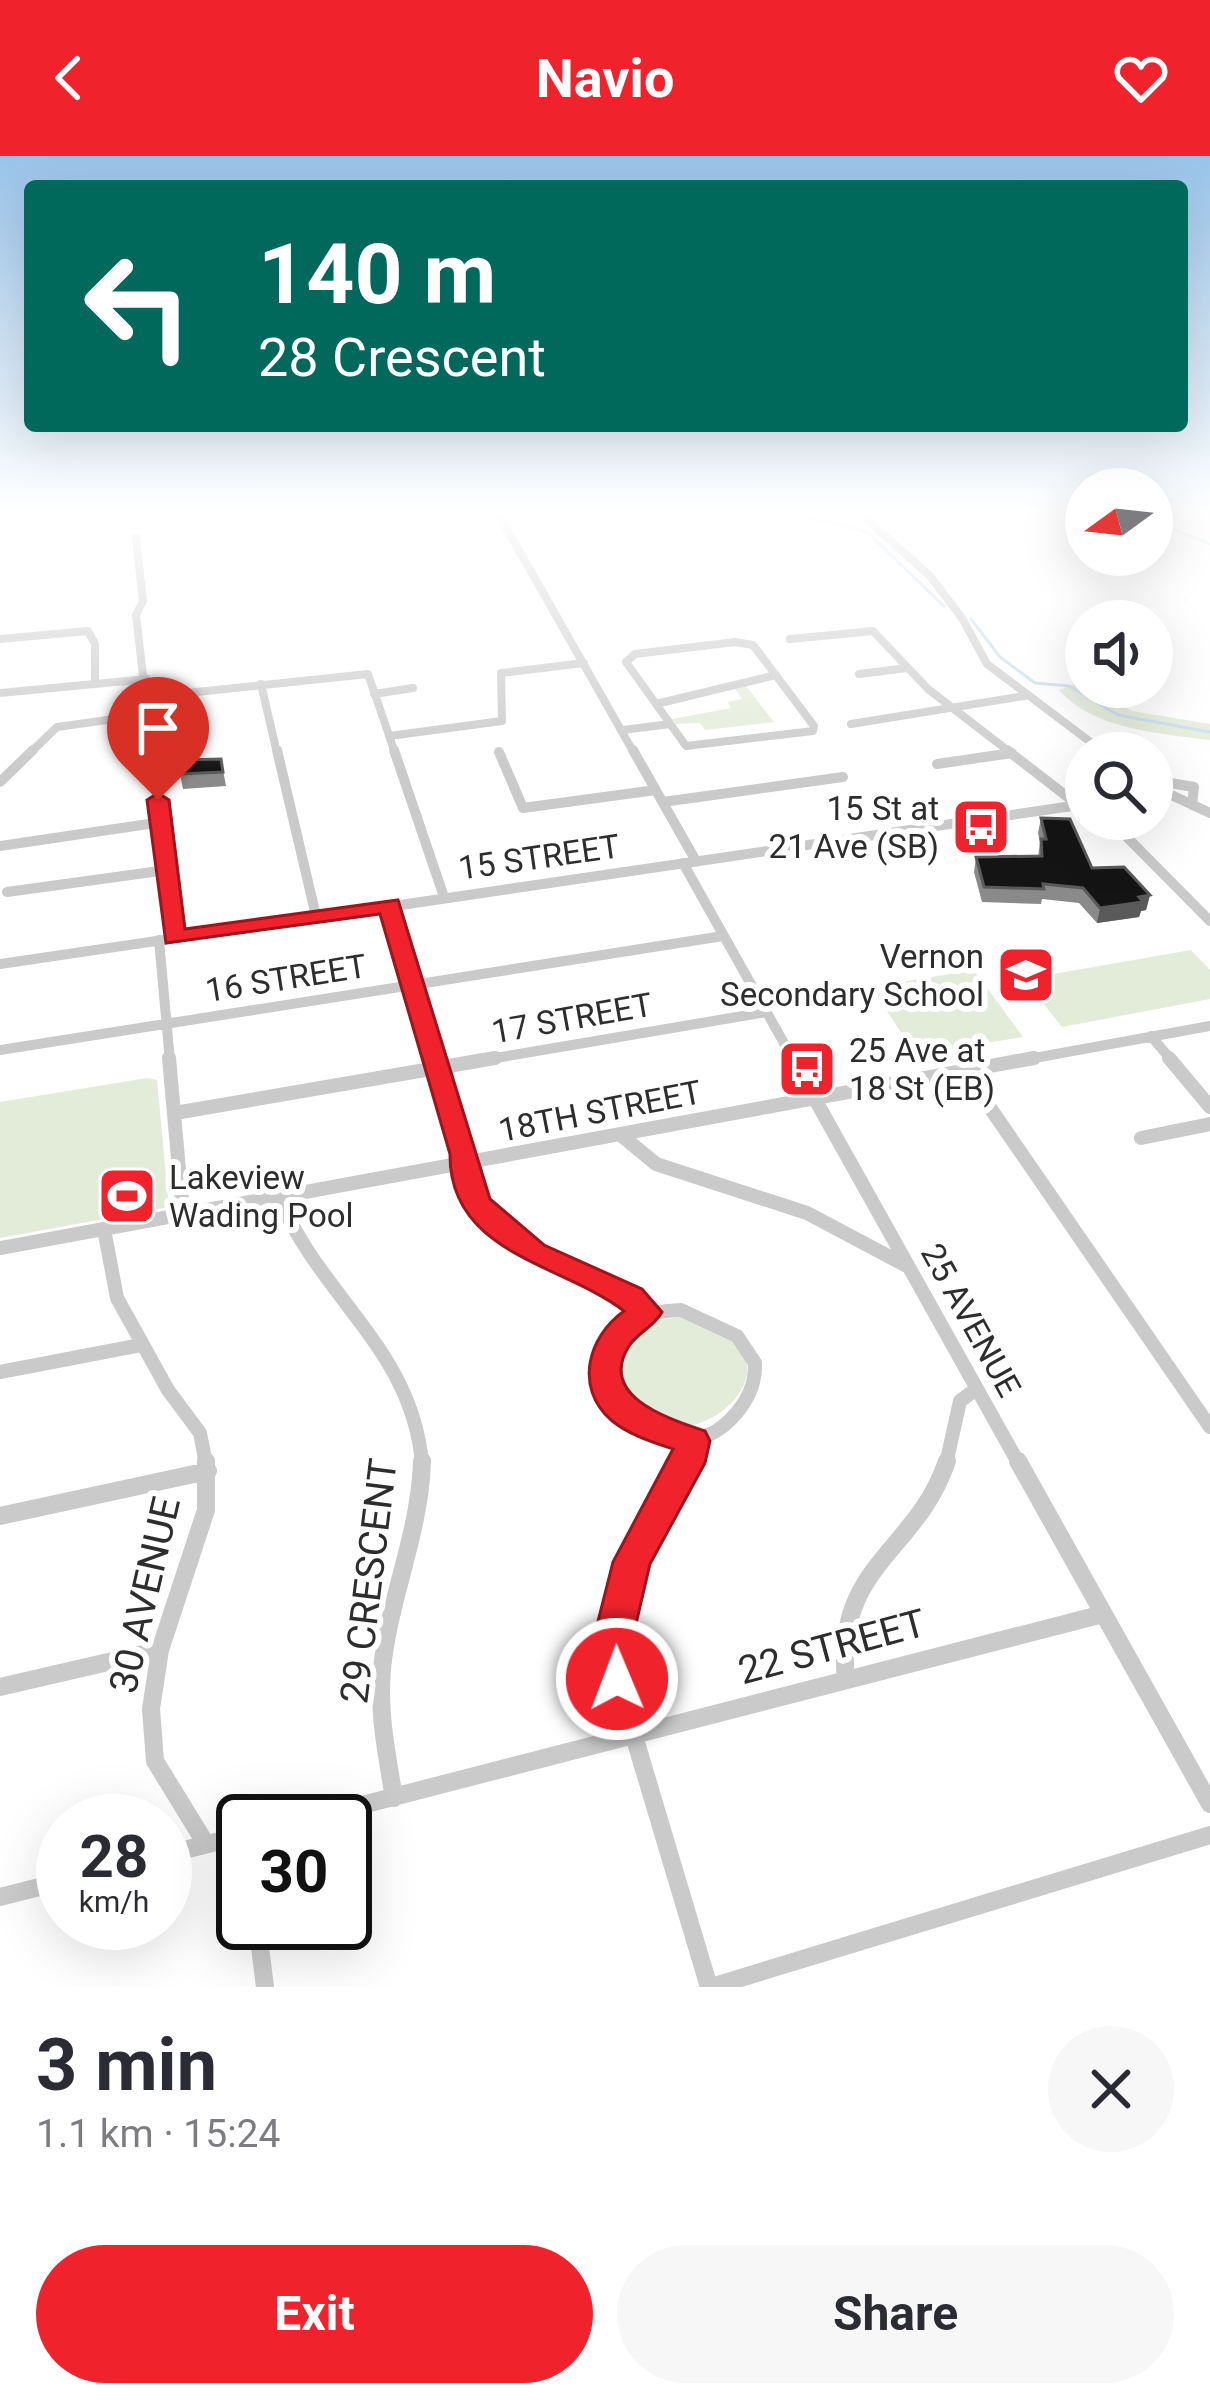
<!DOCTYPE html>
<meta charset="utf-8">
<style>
:root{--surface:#fff;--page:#f7f7f7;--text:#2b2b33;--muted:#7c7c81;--accent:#f0232d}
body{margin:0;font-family:Roboto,sans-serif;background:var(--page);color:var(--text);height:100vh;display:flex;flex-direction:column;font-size:45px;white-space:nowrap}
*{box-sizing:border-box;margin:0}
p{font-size:39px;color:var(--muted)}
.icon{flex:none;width:66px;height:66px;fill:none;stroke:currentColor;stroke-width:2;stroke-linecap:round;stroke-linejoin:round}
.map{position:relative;height:1831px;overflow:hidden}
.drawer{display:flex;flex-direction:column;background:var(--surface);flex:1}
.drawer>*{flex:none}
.banner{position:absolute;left:24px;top:24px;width:1164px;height:252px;border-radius:12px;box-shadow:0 12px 48px #0002;background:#00695c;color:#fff;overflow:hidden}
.needle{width:78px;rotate:255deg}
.controls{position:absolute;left:1065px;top:312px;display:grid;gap:24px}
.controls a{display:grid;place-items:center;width:108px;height:108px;border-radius:50%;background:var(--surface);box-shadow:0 12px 48px #0002;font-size:60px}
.speed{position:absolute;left:36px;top:1638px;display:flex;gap:24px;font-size:60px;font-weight:700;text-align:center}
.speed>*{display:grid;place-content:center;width:156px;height:156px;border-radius:50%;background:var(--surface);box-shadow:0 12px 48px #0002;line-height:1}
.speed small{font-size:30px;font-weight:400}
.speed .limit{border:6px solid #111;border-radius:18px;background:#fff;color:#111}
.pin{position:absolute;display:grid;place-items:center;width:102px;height:102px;color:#fff;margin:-123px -51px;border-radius:50% 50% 50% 0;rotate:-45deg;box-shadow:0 0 12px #0007}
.pin .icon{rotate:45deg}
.me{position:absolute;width:132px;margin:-66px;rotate:359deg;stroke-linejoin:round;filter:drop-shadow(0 0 9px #0008)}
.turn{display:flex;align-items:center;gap:42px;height:252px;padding:0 36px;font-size:54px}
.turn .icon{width:156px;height:156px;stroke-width:2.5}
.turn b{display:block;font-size:84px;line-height:102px}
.round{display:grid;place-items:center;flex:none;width:126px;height:126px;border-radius:63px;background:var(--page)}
.head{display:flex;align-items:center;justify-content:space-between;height:204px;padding:0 36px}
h1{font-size:72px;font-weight:700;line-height:90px}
.primary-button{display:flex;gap:24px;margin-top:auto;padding:24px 36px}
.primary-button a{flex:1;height:138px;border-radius:72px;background:var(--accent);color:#fff;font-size:48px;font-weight:700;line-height:138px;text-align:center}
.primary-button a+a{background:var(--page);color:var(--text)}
header{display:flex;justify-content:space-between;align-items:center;height:156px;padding:0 36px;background:var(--accent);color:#fff;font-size:54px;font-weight:700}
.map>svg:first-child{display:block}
</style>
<header><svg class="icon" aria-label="back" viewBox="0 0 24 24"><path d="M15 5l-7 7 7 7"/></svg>Navio<svg class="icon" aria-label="heart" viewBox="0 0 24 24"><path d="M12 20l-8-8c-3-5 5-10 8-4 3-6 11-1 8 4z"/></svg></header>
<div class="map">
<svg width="1210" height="1831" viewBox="0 0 1210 1831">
<rect width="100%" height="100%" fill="#fff"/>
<path fill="#e3ecd9" d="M743,526L774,566L705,574L700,567L675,568L672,563L731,552L728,546L742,543L733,530Z
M1077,527L1132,555L1210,568V584C1162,578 1092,573 1059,534Z
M1191,794L1210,814V843L1062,871L1024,823Z
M968,815L977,818L1023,881L916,899L871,831Z
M147,922L157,924L169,1051L0,1082V946Z
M684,1161C829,1192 689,1327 625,1245C618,1236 615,1220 612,1209C622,1173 649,1163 684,1161Z"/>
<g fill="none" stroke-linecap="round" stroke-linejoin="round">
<path stroke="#c4dced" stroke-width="3" d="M799,359L867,376L944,450
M1164,359L1161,368L1210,388
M971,463L1000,501L1035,527L1069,530L1118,559L1210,576"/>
<path stroke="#cacaca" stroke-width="8" d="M499,359L634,597
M862,359L930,420L962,462L987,508L1105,597
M136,382L143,445L136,459L152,597
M0,483L88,475L95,488V527
M790,483L873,475L928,533L1011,597
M735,486L753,489L814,570L813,575L686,590L626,506L635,498Z
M859,518L907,512
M261,528L277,597
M0,537L147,523
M374,538L413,532
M149,541L368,518L395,597
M656,548L776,519
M851,568L1024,540
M623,574L670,568
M389,580L502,565L501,517L584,507
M30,597L57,571L150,558"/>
<path stroke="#cacaca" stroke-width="10" d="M152,594L174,782
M277,594L316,760
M394,594L444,741
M633,594L696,705
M1007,594L1078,649
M1101,594L1105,597
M499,596L523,652L656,634
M937,608L1012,597
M1152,624L1194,631L1192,649
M0,626L33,594
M1152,630L1210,657
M663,646L843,621
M1109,663L1210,765
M0,690L162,666
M683,707L794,905
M7,736L167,714
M390,749L436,905
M159,784L170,905
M0,808L1086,648
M1151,880L1172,905
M0,894L723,780
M478,905L766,856
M1018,905L1210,870"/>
<path stroke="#cacaca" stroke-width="14" d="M169,902L183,1058
M436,902C458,979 459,1060 539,1100C575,1118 616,1130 646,1156
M792,902L1019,1308
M1169,902L1210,951
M964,914L1210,1271
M175,957L495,902
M621,979L656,1008L807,1057L905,1109
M1141,982L1210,968
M279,1041C320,1141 413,1194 422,1308
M104,1073L117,1142L168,1234L200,1277L206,1308
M0,1092L1034,902
M681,1154L737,1180L755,1207C756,1230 746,1248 730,1264C650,1343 527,1159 681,1154Z
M0,1216L141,1189
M685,1308L693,1285
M946,1308L960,1245L975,1234"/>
<path stroke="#cacaca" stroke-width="18" d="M206,1305V1354L160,1494L151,1553L155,1605L206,1688
M686,1305C676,1327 660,1347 648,1369C623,1417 613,1469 617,1523L709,1831
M1018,1305L1210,1648
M0,1360L208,1315
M846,1524C834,1409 916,1397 947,1305
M0,1531L160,1494
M394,1642C387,1598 378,1558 382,1513C389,1442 420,1377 422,1305
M300,1665L1103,1458
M165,1699L243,1679
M0,1741L63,1725
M257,1767L265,1831
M711,1831L1210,1679"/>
</g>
<path fill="#8a8a8a" d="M221,603L226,630L183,633L180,618Z
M1041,662L1092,712L1150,739L1146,754L1141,755L1139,761L1097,767L1079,747L1042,743L1041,748L982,746L974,716L976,701H1038L1040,686L1038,677Z"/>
<path fill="#5a5a5a" d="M1150,739L1146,754L1141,755L1139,761L1097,767L1100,752Z"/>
<path fill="#141414" stroke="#5a5a5a" stroke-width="3" d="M221,603L223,616L180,618L179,604Z
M1041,662L1070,663L1092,712L1124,711L1150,739L1139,741L1143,746L1100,752L1083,732L1043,728L1044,733L984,731L976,701L1042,700L1041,683H1046Z"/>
<linearGradient id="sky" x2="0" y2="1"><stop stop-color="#99c4ea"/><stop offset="0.58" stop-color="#fff"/><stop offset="1" stop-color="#fff" stop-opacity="0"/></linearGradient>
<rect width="1210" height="615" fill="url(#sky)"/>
<path fill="#f0232d" stroke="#9c171d" stroke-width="3" d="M158,637L169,644L185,773L398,744L490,1043L544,1089L642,1133L662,1156C654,1171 638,1176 629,1190C597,1241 670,1263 705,1275L710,1285L705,1307L650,1408L632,1485L637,1523L631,1536L617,1542L603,1536L593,1485L613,1406L673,1293C652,1286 629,1279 611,1264C574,1231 588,1181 624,1155C563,1108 449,1098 450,998L380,758L166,787L147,644Z"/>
<defs>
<g id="bus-square" transform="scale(3)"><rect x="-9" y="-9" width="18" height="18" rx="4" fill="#f0232d" stroke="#fff"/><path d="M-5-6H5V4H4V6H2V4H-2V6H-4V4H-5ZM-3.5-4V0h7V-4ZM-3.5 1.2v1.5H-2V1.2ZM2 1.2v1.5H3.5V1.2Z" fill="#fff"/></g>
<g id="school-square" transform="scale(3)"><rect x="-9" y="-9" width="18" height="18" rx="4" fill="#f0232d" stroke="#fff"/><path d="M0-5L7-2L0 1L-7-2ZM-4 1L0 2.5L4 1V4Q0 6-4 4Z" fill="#fff"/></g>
<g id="stadium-square" transform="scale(3)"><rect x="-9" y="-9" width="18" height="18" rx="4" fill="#f0232d" stroke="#fff"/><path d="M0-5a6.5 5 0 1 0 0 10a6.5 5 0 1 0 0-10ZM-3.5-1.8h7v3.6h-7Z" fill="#fff"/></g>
</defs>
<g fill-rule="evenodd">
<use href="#bus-square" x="981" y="671"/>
<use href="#school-square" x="1026" y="819"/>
<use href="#bus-square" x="807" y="913"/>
<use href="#stadium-square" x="127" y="1040"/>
</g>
<g text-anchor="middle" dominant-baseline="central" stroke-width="12" stroke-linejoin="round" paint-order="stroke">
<g font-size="33" fill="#2d2d2d" stroke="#fff" text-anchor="end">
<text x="939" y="652">15 St at<tspan x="939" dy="38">21 Ave (SB)</tspan></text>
<text x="984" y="800">Vernon<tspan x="984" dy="38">Secondary School</tspan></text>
<text x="849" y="894" text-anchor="start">25 Ave at<tspan x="849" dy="38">18 St (EB)</tspan></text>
<text x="169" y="1021" text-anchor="start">Lakeview<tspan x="169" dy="38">Wading Pool</tspan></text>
</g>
<g font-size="33" fill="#2d2d2d" stroke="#fff">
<text transform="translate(539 701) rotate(-8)">15 STREET</text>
<text transform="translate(286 822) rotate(-9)">16 STREET</text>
<text transform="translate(572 862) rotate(-10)">17 STREET</text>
<text transform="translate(600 955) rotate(-11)">18TH STREET</text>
<text transform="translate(971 1164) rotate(61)">25 AVENUE</text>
</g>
<g font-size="39" fill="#2d2d2d" stroke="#fff">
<text transform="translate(369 1425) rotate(-83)">29 CRESCENT</text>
<text transform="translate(145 1439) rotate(-77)">30 AVENUE</text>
<text transform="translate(832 1491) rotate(-15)">22 STREET</text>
</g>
</g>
</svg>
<div class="controls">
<a><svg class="needle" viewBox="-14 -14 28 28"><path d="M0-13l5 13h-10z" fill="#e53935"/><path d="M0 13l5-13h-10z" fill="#7c7c81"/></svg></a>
<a><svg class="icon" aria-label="sound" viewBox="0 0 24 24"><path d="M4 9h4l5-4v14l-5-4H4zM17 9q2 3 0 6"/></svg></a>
<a><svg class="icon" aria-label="search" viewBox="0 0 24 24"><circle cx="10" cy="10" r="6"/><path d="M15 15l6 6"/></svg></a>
</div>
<div class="speed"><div>28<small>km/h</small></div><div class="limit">30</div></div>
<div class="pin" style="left:158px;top:644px;background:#d93025"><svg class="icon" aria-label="arrive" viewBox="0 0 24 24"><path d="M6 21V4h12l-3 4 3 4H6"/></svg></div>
<svg class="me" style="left:617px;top:1523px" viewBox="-20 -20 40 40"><circle r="17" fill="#f0232d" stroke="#fff" stroke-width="3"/><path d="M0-11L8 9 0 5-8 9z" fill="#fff"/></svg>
<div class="banner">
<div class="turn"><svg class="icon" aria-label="left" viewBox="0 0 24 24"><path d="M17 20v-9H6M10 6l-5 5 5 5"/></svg><div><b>140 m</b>28 Crescent</div></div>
</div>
</div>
<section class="drawer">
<div class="head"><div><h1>3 min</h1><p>1.1 km · 15:24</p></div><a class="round"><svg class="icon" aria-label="close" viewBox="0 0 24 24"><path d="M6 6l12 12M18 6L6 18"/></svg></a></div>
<div class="primary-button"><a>Exit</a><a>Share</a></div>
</section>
